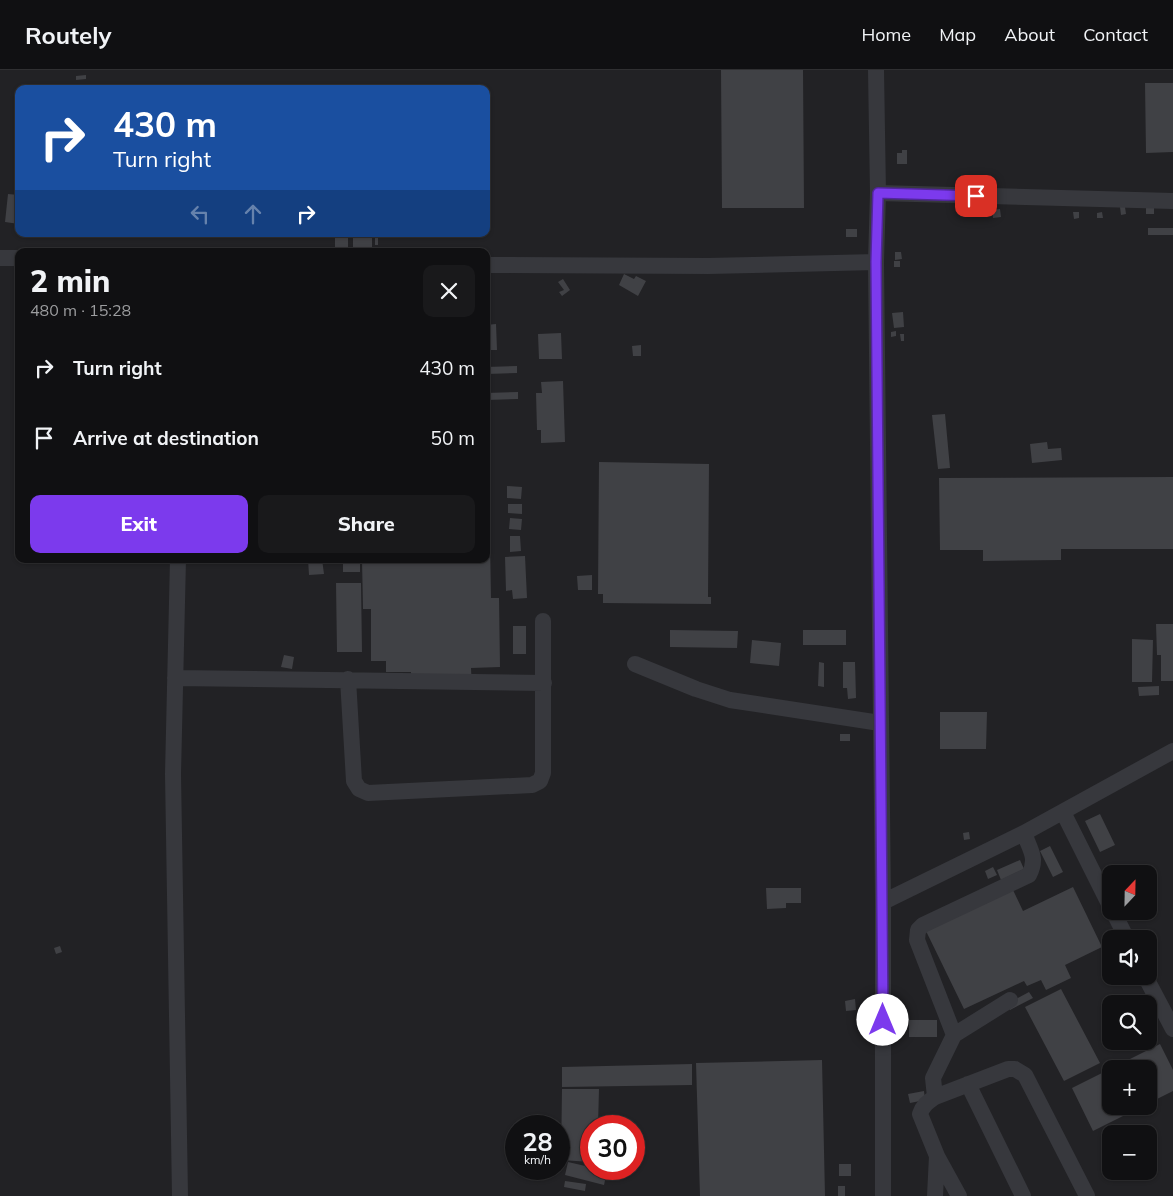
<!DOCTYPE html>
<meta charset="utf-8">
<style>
:root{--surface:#101012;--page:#19191b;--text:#f1f3f6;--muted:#9c9d9f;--line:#303032;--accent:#7c3aed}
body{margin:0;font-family:Mulish,sans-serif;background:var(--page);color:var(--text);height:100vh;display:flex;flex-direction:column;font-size:19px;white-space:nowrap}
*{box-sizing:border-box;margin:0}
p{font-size:16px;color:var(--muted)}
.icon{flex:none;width:28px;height:28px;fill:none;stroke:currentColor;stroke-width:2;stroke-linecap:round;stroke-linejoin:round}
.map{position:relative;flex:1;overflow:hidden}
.sheet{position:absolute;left:15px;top:178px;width:475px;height:315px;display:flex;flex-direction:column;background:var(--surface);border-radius:10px;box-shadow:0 1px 4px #0004,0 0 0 1px var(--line)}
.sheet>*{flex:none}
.guide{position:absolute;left:15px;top:15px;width:475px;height:152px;border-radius:10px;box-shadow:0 1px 4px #0004,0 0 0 1px var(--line);background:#1a4fa0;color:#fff;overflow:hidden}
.needle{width:32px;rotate:22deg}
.fabs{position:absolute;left:1102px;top:795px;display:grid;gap:10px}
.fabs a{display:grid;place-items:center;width:55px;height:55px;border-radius:10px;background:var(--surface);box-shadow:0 1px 4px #0004,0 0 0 1px var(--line);font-size:25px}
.speed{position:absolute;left:505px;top:1045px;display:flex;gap:10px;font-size:25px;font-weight:700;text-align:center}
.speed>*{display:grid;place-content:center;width:65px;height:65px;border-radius:50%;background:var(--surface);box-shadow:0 1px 4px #0004,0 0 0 1px var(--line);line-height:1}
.speed small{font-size:12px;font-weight:400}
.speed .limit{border:8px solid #d22;background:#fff;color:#111}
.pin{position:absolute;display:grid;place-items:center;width:42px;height:42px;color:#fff;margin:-21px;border-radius:10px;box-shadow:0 2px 8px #0006}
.me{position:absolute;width:55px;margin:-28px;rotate:0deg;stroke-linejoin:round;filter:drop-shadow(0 0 4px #0008)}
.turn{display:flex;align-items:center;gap:18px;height:105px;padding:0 15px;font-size:22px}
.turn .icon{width:65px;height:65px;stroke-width:2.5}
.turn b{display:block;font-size:35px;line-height:42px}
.lanes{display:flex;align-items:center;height:48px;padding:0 15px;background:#0003;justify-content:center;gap:25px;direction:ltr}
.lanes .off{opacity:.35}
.round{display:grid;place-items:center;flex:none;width:52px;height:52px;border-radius:10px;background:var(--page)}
.headline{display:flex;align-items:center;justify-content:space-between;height:85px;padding:0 15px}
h1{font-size:30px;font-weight:800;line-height:38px}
.action{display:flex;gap:10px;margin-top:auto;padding:10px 15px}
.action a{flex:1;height:58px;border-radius:10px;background:var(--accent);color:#fff;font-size:20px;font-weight:800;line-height:58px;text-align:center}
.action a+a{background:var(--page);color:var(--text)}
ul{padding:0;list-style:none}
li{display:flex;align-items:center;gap:15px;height:70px;padding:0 15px}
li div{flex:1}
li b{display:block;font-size:19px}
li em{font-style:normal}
header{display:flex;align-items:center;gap:30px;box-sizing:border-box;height:70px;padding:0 25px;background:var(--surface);border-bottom:1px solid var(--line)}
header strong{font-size:24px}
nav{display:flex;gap:28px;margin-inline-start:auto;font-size:18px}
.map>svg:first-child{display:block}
</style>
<header>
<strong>Routely</strong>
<nav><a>Home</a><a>Map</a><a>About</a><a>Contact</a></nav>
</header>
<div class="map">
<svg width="1173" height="1126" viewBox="0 0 1173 1126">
<rect width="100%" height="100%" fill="#161618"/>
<path fill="#222225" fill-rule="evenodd" d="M0,0H1173V1126H0ZM19,19H486V164H19ZM19,181H486V489H19ZM1111,804H1149V841H1111ZM1111,869H1149V906H1111ZM1111,934H1149V971H1111ZM1111,999H1149V1036H1111ZM516,1056H559V1099H516ZM591,1056H634V1099H591ZM1111,1064H1149V1101H1111Z"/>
<path fill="#404145" d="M721,0H803L804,138H722Z
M86,5V9L76,10V6Z
M1145,13H1173V82L1146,83Z
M15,48H19V78H17Z
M902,80H907V94H897V83H902Z
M8,124L19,125V154L5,152Z
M1146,136H1154V144H1146Z
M1120,137H1125L1126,144L1121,145Z
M1000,139L1001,147L993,148L992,140Z
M962,140H966L967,147H963Z
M990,140L991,146H986L985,141Z
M1073,142H1079V148L1074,149Z
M1102,142L1103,148H1097V143Z
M1148,158H1173V165H1148Z
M846,159H857V167H846Z
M335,164H348V180H335Z
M375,164H378V175H375Z
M379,164H404L403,168L386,165V167H379Z
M353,167H372V177H353Z
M895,182H901L902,189L895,190Z
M894,191H900V197H894Z
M624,204L634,209L636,206L646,211L638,226L619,215Z
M563,209L570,220L562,226L559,222L564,220L558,212Z
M903,242L904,257L894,258L892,243Z
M496,254L497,280H486V255Z
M896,261V266L891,267V262Z
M561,263L562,289H539L538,264Z
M900,264H904V271H901Z
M641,275V286H633L632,276Z
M517,296V303L486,304V297Z
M563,311L565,372L541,373V360H537L536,323H542L541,312Z
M518,322V329L486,330V323Z
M945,344L950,398L938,399L932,345Z
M1047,372L1048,379L1061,378L1062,390L1032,393L1030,374Z
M599,392L709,394L708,527H711V534L603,533V524H598Z
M1173,407V479H1061V490L983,491V480H940L939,408Z
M486,411H489L491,528H499L500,597L471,598L472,619H411V602H386V591H371V539H363L362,489H486Z
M507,416L522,417L521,429L507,428Z
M508,434H522V444L508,443Z
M510,448L522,449L521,460L509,459Z
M510,466H520L521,481L510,482Z
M525,486L527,528L513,529L512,520L506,521L505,487Z
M308,489H322L324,504L309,505Z
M343,489H360V502H343Z
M592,505V520H578L577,506Z
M336,513H361L362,582H337Z
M1156,554H1173V611H1161V585H1157Z
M513,556H526V584H513Z
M670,560L738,561L737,578L670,577Z
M803,560H846V575H803Z
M1132,569L1153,570L1152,612H1132Z
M752,570L781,573L779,596L750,593Z
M284,585L294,587L292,599L281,597Z
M819,592L824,593V617L818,616Z
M843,592H855L856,628L848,629L847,618H843Z
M1159,616V625L1139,626L1138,617Z
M940,642H987L986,679H940Z
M840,664H850V671H840Z
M1100,744L1115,775L1100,782L1085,751Z
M969,762L970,769L964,770L963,763Z
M1050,776L1063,802L1053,807L1040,781Z
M1020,790L1024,799L1001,810L997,800Z
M993,797L997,805L988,809L985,801Z
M1073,817L1102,877L1065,895L1071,908L1046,920L1041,910L1027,916L1024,911L964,939L926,861L1013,820L1023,841Z
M766,818H801V833H786V838L767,839Z
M60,876L62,882L56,884L54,878Z
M1061,919L1100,993L1064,1011L1025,937Z
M1029,922L1033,928L1010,940L1007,934Z
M855,929L856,940L846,941L845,931Z
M909,950H937V967H909Z
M1160,974L1173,1000V1021L1149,1033V999H1111V1036H1143L1093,1061L1072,1018Z
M822,990L825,1126H700L696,993Z
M692,994V1015L562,1017V997Z
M562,1019H599L598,1056H591V1092L561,1090Z
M924,1021L925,1030L910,1033L908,1024Z
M568,1092L607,1101L604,1115L565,1105Z
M839,1094H851V1106H839Z
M565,1111L586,1114L585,1121L564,1117Z
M838,1116H845V1126H838Z"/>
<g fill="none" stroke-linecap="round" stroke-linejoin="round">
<path stroke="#37383d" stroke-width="16" d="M876,0L878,123L876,192L883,832V1126
M878,123L1173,131
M0,188H19
M486,195L708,196L876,192
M178,489L173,704L180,1126
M635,594L696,619L730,630L880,653
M175,608L544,613
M348,609L354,711L359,719L368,723L532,715L540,711L543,703V551
M1063,742L1111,838
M883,832L1024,763L1173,681
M1113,841L1127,869
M1145,906L1173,959
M954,965L1010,930
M968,1014L1023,1126
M935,1027L933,1008L954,965L917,870L918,860L923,855L1029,805C1038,788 1030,780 1024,763
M935,1126L937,1086
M959,1126L937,1086L920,1044C923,1035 928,1032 935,1027L1008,999H1015L1025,1005L1087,1126"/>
</g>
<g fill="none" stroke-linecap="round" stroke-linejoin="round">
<g stroke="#51269a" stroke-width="12">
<path id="route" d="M883,950L876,192L878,123L976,126"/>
</g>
<use href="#route" stroke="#7c3aed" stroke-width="9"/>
</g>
</svg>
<div class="fabs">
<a><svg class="needle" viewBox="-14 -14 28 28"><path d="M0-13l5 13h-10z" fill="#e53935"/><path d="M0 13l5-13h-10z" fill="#9c9d9f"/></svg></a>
<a><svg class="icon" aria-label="sound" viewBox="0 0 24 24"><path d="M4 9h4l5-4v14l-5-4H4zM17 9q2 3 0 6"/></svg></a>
<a><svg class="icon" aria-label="search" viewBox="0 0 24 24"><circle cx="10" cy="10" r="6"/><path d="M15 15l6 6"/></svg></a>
<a>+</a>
<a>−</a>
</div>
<div class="speed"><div>28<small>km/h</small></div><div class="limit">30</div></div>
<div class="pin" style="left:976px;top:126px;background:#d93025"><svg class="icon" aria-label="arrive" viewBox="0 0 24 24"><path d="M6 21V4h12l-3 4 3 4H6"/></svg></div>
<svg class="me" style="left:883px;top:950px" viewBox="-20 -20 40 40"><circle r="19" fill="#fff"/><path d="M0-13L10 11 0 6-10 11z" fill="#7c3aed"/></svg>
<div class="guide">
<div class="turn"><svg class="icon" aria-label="right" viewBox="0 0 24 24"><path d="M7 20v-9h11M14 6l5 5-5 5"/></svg><div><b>430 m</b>Turn right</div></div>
<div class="lanes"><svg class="icon off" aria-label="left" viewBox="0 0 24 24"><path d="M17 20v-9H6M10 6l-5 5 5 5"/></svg><svg class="icon off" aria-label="ahead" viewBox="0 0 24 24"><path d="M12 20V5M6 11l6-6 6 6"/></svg><svg class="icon" aria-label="right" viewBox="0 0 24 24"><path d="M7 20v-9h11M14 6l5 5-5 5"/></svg></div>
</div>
<section class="sheet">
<div class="headline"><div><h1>2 min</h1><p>480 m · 15:28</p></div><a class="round"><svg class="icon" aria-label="close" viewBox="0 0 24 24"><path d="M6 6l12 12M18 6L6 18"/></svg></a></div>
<ul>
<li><svg class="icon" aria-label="right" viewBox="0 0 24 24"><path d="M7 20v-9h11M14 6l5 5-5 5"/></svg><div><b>Turn right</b></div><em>430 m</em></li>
<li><svg class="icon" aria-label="arrive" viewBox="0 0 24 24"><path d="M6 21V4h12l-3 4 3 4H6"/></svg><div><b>Arrive at destination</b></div><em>50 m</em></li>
</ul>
<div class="action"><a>Exit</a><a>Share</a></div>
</section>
</div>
